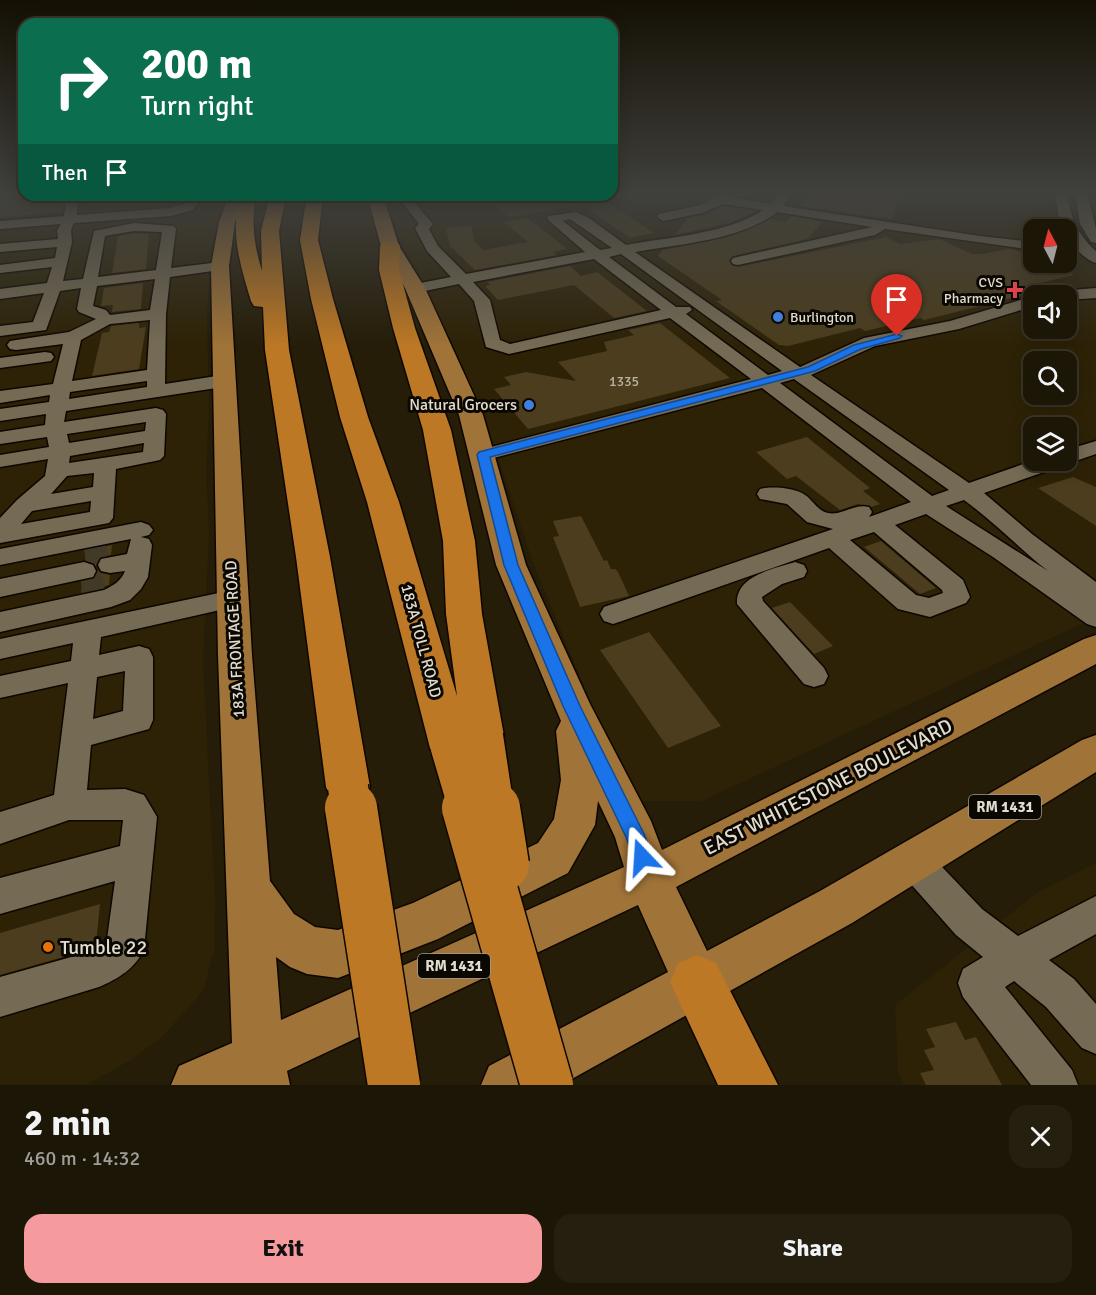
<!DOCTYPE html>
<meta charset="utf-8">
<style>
:root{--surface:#1c1606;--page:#251f10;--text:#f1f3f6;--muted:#a09f9b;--line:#3a3528;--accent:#f59b9e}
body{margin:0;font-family:Signika,sans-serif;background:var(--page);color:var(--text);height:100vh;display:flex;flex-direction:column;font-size:22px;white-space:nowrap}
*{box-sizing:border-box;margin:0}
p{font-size:20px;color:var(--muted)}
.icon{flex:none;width:33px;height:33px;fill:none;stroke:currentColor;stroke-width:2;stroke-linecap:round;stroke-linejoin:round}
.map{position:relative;height:1085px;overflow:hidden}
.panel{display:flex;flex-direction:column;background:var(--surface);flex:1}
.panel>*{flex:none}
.banner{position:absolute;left:18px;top:18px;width:600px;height:183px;border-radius:18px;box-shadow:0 3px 15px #0003,0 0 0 2px var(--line);background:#0b6e4f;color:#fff;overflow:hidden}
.needle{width:39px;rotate:353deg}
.controls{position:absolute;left:1023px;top:219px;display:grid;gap:12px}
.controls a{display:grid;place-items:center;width:54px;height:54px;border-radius:12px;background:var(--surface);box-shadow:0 3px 15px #0003,0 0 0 2px var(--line);font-size:30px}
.pin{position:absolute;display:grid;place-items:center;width:51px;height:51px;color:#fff;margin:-62px -26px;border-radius:50% 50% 50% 0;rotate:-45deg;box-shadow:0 0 6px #0007}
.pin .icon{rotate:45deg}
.me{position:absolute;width:66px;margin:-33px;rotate:340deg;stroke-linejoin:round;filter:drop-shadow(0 0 4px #0008)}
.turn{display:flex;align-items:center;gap:21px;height:126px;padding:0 24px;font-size:27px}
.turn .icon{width:78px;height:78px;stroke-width:2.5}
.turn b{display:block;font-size:42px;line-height:51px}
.then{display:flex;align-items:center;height:57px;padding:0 24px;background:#0003;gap:12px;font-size:22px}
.round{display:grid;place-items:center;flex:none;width:63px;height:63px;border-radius:18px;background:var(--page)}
.overview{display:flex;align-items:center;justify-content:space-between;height:102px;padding:0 24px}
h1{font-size:36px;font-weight:700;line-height:45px}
.primary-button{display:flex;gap:12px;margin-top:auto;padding:12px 24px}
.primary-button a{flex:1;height:69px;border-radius:18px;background:var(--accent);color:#111;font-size:24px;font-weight:700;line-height:69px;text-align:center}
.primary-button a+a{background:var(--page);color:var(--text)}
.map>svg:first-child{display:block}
</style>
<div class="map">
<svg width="1096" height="1085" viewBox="0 0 1096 1085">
<rect width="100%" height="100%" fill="#251d08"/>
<path fill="#2d2206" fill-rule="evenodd" d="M0,194L228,195L220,210L211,248L207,316L209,413L206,467L209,532L203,662L215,900L214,951L203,991L163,1036L131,1060L86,1085H0Z
M1030,194L1096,203V617L702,801H637L600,725L533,563L483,412L423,281L400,240L384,195ZM1034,230H1066V262H1034ZM1034,296H1066V328H1034ZM1034,362H1066V394H1034ZM1034,428H1066V460H1034Z
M1096,863V1085H904L898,1072L895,1005L1038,892Z"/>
<path fill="#4b3d1d" d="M0,194L24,195H65L62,211L0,218Z
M811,194H899L892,219L800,206Z
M525,195H596L654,233L630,238L582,205L509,217L489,201Z
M723,206L756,211L732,222L675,235L687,218L703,215Z
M791,216L823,222L807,239L733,256L729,260L731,265L738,267L886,237L900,244L939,239L972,254H983L1009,249L1015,250L1034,257V262H1046L1074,275L1035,284L1046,289L964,310L924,320L921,318L865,331L860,328L788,346L779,345L716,301L722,300L658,256L663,250L729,237L771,219L786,222Z
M528,218L567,249L553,252L557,255L475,270L450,246L446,228L471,226L475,242L483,250L528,242L504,222Z
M134,233L149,234L146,269L112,273L118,236Z
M570,266L581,276L597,272L647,311L614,318L574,285L498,300L485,286L490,285L487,282Z
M143,283L141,309L112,312L113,305L101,306L104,288Z
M139,323V328L146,327L139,369L92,376L102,333L109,332L111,326Z
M660,323L730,378L528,429L494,389L511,385L504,377L526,372L576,381L558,362L607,351L604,342L634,335L628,330Z
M807,437L870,488L863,491L880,504L871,507L858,504L840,510L796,476L787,479L756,452Z
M1073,477L1096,487V526L1038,488Z
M581,516L604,561L607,560L611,569H615L618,572L629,596L580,607L553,537L559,536L553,521Z
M881,541L936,588L920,594L864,547Z
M112,545L111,555L101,557L96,566L85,560L86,550Z
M98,570L101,573L110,575L109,585L81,593L82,582L93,579Z
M790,602L833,646L814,654L772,608Z
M649,632L721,726L668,748L600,650Z
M100,904L96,944L88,950L0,975V933Z
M956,1022L965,1040L976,1037L1002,1085H926L920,1073L934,1070L924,1050L935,1047L926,1029Z"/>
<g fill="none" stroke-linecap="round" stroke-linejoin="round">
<path stroke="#413a26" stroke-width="22" stroke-dasharray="22 11" stroke-linecap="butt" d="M85,555L112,550
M82,588L109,582"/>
<g stroke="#0e0700" stroke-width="3">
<path id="minor" d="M719,194H732L729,197L771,204L778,194H790L783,206L980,236L1034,242V250L885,229L875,235L738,265L733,264L731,261L733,258L872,227L777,212C742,240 678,244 635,252L800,367L864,338L950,321L1034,296V306L959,329L875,346L811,375L969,483L1035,460H1066V450L1096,441V454L984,493L1032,534L1096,582V627L1087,624L993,557L926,514L895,525L963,580L970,597L966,603L930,617L898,609L829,548L622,621L613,624L604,621L600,614L604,607L833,529L807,522L787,504L760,499L757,494L760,489C771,486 792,488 802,493C812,498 817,511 828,513C842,516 854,503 869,507L872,512L869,517L911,502L762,388L490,459L483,461L476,459L472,455L476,451L751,379L670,318L509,354L486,347L474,301L459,284L415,293L407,288L410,285L451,277L427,251L415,228L419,224L400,200L402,195H414L412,200L433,224L429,229L438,246L466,274L585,252L547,219L548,216L576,212L589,218L626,245C668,237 727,234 763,210L723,204L702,213L663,221L657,217L658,214L701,205ZM570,219L612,248L600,250L563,221ZM621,254L782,371L768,375L686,314L692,310L690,307H676L609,257ZM594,259L661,310L510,344L500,340L490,300L473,282ZM794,379L949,490L932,496L780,383ZM964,500C993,521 1019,548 1048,571L946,506ZM874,532L942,590L943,593L929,598L916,595L850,540Z
M1055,194H1067C1071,218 1078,235 1096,251V263C1084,260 1067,241 1066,230H1064L1058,215Z
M1075,194H1087L1096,228V243L1091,242L1080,224Z
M67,195H203L193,210L171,216L74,223L71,230L72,242L63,281L83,279L94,231L134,223L174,226L176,229L171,268L220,262L227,266L220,270L170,277L166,314L165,384L223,375L230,377L232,381L230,385L223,387L66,411L64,422L156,408L163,410L166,414L164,456L160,460L116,469L113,518L109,523L0,543V518L17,500L45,476L48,459L0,467V455L49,447L47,437L0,444V432L45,425L46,414L0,421V409L49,402L50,395L0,403V391L53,384L63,344L16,350L10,349L7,345L10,341L16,340L69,332L96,319L79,312L77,309L81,288L60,291L46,330L0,336V326L33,322L44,293L0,299V289L47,283L52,267L0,273V265L55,258L57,247L0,252V244L58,239L57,230L61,224L0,229V221L64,216ZM189,198L185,204L170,208L77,215L78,202ZM134,231L162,232L156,270L98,277L105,236ZM155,279L150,310L110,315L106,310L93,306L97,286ZM150,320L147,370L72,381L81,340L110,324ZM147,381V387L69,399L70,392ZM146,422L145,431L69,443L67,434ZM144,443L143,452L69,463L70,456ZM94,473L93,487L51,494L67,476ZM91,501L90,512L21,524L32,511Z
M1096,288V298L1066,300V296H1053L1060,291Z
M45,352L51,353L54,357L51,361L0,368V358Z
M141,522L149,525L153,530L149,535L141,537L149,539L152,545L148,577L141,589L130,600L111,607L0,632V612L104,590C114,585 121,581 125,571L110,573L101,571L98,565L101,559L127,554L131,539L0,565V549Z
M84,562L93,565L96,571L93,577L0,597V579Z
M795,562L804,565L807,571L804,577L782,584L762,597L763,601L824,668L828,676L824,684L814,687L804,684L737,604C735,576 773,569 795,562Z
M233,590L242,593L246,599L242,605L101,637L99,655L139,646L149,649L153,657V720L149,729L91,745L87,790L125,789L144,795L157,817L144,949C136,968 118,979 99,987L0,1017V977L89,952L107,939L115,881L0,914V878L120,846L123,820H69L0,844V812L54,795L68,683L0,698V676L71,661L73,643L0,659V639ZM125,671L123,711L93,719L97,677Z
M914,845L926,850L982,909L1018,936L1096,896V934L1049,960L1074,979L1096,1004V1054L1082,1048L1046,1007L1014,981L1005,987L1072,1070L1078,1085H1031L963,997L958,983L963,969L983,957L956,935L902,874L897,862L902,850Z"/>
</g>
<g stroke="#0e0700" stroke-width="3">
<path id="major" d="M229,195H245L235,222L229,266L252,655L270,881L294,914L315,927L338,930L413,903L538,843L554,819L561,780L556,731L561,721L496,565L459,415L405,288L381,246L367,195H383L399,246L425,288L483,415L526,565L590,704L651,821L662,850L1084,639L1096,635V664L676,887L707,951L820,891L1082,740L1096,735V772L852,923L561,1085H481L489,1066L668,972L638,905L287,1071L290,1085H171L179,1066L232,1043L218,655L211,266L219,222ZM598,801L615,837L624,867L281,1020L276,957L290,967L307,974L338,978L438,939L568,873L595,825Z"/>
</g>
<g stroke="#0e0700" stroke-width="3">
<path id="highway" d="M240,195H256C251,222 254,245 262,271L261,231L270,195H286L279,231L289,350L330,557L370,787L364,801L348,807L332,801L326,787L296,557L265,350L263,307L254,306L251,301C240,265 230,232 240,195Z
M307,195H323L318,240L333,299L368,417L399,502L457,696L446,614L443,541L423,430L393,328L379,270L380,246L383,242H397L400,246L399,270L415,328L451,430L475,541L482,614L504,736L498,748L483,754L472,750L466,761L451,766L436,761L430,748L367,502L340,417L311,299L300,240Z
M697,955L716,963L778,1085H718L670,982L678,963Z"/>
</g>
<use href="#minor" fill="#756b55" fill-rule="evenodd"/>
<use href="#major" fill="#a07338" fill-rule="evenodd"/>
<use href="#highway" fill="#bc7824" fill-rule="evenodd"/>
<g stroke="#0e0700" stroke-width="43" stroke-linecap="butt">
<path id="highway-bridge-far1" d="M483,736L494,809
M451,748L469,809
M348,787L351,809"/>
</g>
<g stroke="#0e0700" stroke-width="55" stroke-linecap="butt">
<path id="highway-bridge" d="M351,808L394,1085
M468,808L547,1085
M494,808L503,865"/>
</g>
<use href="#highway-bridge-far1" stroke="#bc7824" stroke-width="40"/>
<use href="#highway-bridge" stroke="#bc7824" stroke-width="52"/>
</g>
<linearGradient id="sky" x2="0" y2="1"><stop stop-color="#141004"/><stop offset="0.56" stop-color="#40403d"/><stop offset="1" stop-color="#40403d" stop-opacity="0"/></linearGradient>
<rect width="1096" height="346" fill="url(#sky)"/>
<path fill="#1a73e8" stroke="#114b97" stroke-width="1.5" d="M897,334L902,336L900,338L861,349L815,371L490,457L518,565L580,706L645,836L652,857L649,863L642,866L635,863L626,837L563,706L504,565L477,455L479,452L808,367L854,345Z"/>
<path fill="#e0444e" stroke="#0b0802" stroke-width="2" d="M1012 281h6v6h6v6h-6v6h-6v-6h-6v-6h6z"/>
<g fill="#3f7fe0" stroke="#0b0802" stroke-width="2">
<circle cx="778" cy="317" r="6"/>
<circle cx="529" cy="405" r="6"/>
</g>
<circle fill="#e8710a" stroke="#0b0802" stroke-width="2" cx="48" cy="947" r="6"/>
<g text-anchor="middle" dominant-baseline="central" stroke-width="6" stroke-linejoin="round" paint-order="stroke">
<g font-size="14" fill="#e1dccf" stroke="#0b0802" text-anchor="end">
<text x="1003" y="282">CVS<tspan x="1003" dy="16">Pharmacy</tspan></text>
<text x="790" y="317" text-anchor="start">Burlington</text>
</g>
<g font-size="14" fill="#bcb4a2">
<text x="624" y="381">1335</text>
</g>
<g fill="#0b0802" stroke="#a19c92" stroke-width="1.5">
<rect x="969" y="795" width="72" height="24" rx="4.5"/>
<rect x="418" y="954" width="72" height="24" rx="4.5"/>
</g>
<g font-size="15" font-weight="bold" fill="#e1dccf">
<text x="1005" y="807">RM 1431</text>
<text x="454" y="966">RM 1431</text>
</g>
<g font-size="16" fill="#e1dccf" stroke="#0b0802" text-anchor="end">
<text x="517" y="405">Natural Grocers</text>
</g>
<g font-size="16" fill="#e1dccf" stroke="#0b0802">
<text transform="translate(235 639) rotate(-93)">183A FRONTAGE ROAD</text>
<text transform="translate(421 641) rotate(75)">183A TOLL ROAD</text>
</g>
<g font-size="20" fill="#e1dccf" stroke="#0b0802">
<text transform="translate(828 787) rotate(-27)">EAST WHITESTONE BOULEVARD</text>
</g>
<g font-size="20" fill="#e1dccf" stroke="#0b0802" text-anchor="start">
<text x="60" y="947">Tumble 22</text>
</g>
</g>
</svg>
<div class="controls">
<a><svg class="needle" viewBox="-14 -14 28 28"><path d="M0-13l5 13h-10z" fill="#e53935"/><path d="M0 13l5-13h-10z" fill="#a09f9b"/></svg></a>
<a><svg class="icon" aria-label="sound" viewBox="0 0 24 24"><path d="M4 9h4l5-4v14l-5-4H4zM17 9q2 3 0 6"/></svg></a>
<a><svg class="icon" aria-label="search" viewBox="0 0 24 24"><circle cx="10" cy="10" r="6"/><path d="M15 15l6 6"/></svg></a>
<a><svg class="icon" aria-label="layers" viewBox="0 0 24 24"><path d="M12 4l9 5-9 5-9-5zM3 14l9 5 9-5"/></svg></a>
</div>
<div class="pin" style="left:897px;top:336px;background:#d93025"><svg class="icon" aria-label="arrive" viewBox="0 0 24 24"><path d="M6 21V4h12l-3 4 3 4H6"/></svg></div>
<svg class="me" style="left:642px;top:857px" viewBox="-20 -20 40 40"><path d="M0-17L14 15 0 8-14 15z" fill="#1a73e8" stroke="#fff" stroke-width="4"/></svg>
<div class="banner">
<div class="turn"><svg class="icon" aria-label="right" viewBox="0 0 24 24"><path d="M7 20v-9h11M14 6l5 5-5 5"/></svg><div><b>200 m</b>Turn right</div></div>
<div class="then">Then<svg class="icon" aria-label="arrive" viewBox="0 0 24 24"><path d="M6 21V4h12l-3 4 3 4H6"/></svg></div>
</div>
</div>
<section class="panel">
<div class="overview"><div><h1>2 min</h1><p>460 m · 14:32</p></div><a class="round"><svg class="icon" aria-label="close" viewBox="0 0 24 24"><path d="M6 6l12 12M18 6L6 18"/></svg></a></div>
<div class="primary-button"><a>Exit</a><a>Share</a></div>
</section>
